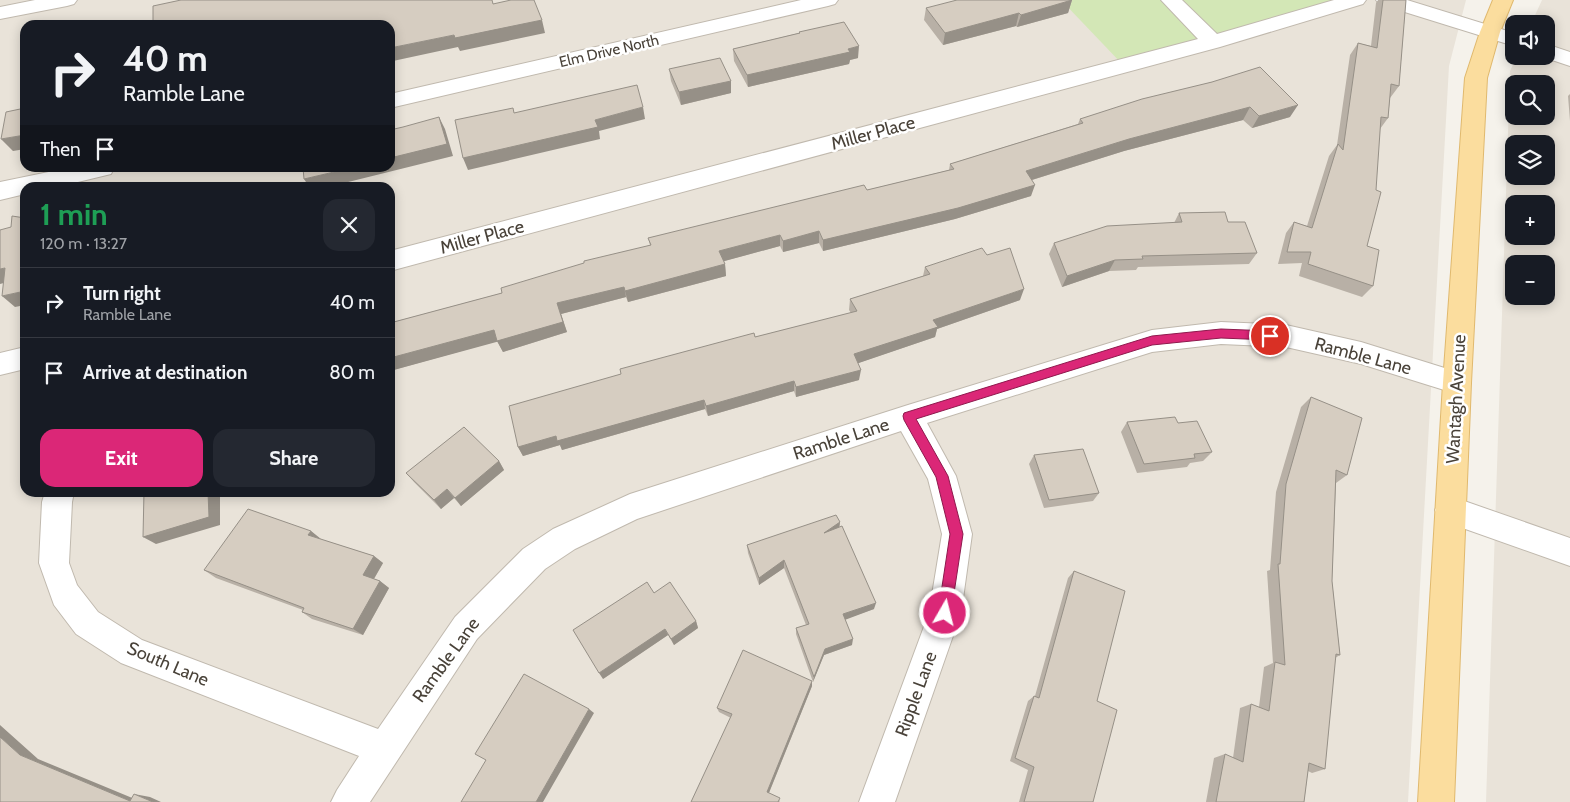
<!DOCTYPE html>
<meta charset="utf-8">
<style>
:root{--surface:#171b24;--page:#242831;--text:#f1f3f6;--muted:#9ea1a6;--line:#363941;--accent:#db2777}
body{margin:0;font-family:Cabin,sans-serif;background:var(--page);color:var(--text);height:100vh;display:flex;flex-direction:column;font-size:19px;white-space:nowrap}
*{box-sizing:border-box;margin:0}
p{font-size:16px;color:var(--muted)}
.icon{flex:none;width:28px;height:28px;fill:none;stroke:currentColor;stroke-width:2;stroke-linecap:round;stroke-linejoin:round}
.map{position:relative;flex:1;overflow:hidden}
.drawer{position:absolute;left:20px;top:182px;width:375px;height:315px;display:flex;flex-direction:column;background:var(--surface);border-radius:15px;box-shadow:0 2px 12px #0003}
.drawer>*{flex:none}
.top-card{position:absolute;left:20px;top:20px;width:375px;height:152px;border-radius:15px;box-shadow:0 2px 12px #0003;background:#171b24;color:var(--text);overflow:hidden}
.fabs{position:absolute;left:1505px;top:15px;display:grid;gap:10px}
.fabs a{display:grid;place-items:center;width:50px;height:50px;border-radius:10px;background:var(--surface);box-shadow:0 2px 12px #0003;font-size:25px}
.pin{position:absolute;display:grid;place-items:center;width:42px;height:42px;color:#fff;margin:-21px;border:2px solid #fff;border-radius:50%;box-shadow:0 1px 5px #0007}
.me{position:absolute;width:55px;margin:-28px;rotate:8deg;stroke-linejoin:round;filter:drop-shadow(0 0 4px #0008)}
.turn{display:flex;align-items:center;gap:18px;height:105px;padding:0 20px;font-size:22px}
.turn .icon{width:65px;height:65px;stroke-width:2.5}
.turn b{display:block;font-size:35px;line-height:42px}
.then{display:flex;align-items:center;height:48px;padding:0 20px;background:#0003;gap:10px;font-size:19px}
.round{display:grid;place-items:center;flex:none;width:52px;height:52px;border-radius:15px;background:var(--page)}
.headline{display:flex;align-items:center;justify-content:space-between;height:85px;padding:0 20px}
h1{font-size:30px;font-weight:700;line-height:38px;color:#1e9e55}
.cta{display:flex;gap:10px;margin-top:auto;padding:10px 20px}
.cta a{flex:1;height:58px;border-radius:15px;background:var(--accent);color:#fff;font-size:20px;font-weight:700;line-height:58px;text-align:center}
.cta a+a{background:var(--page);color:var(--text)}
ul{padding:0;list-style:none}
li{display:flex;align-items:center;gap:15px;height:70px;padding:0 20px;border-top:1px solid var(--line)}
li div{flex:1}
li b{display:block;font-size:19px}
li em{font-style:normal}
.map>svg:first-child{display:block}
</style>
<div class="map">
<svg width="1570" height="802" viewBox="0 0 1570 802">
<rect width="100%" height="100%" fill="#f5f2eb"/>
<path fill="#e9e3d9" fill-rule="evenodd" d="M0,0H1466L1449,66L1408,802H0ZM25,25H390V168H25ZM25,188H390V492H25Z
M1542,0H1570V802H1486L1510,71L1517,56H1546V24H1531ZM1514,84H1546V116H1514ZM1514,144H1546V176H1514ZM1514,204H1546V236H1514ZM1514,264H1546V296H1514Z"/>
<path fill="#d3e7b6" d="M1061,0H1351L1123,65Z"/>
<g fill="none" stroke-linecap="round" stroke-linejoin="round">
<g stroke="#c0b9ae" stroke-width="2">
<path id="minor" d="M35,0H77L74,4L67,6L0,19V7Z
M801,0H838L835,4L828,6L390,108V94Z
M1161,0H1182L1217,34L1334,0H1366L1363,4L1220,47L390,271V251L1198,39Z
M1376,0H1407L1514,33V46L1379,4Z
M1546,44L1570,52V66L1540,56H1546Z
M68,168H114L111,174L53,188H25V194L0,200V182Z
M1221,322L1286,325L1361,342L1467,375L1471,383L1467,391L1457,394L1361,364L1286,347L1221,344L1152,352L927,423L956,476L972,534L961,613L895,802H859L929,613L942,534L928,479L901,431L637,519L575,549L545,569L477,639L370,802H331L337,790L359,756L121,663L76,634L54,605L39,563L42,502L45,492H74L72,502L69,563L77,585L98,612L142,640L378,729L455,617L523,549L553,529L630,494L908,405L1152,330Z
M25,347V369L0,375V353Z
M1450,496L1570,538V566L1440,520L1435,510L1440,500Z"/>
</g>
<g stroke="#e0b96e" stroke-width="2">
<path id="major" d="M1493,0H1513L1500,32L1487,78L1471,383L1454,802H1418L1443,383L1465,78L1480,32Z"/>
</g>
<use href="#minor" fill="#fff" fill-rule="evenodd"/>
<use href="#major" fill="#fbdd9e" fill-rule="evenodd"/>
</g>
<path fill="#b8b0a6" d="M1072,0L1068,13L1017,27L1016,26L943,45L924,20L926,8Z
M1378,0H1406L1399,86L1390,98L1388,118L1380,129L1367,246L1373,286L1362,297L1299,276L1302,263L1278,264L1286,233L1294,222L1307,226L1329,156L1337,145L1350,55L1358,43L1371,46L1376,3Z
M799,32L858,58L850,60L849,64L748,87L734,61L733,49L799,33Z
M669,69L731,81V93L681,105L671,81Z
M1212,82L1290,117L1252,128L1243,120L1124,151L1032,180L1031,196L955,219L823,251L819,243L783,252L780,246L724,261L725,264L726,276L628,302L626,297L561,314L567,332L503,352L497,341L390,371V323L502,293L650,245L648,238L867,190L949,170L950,164L1078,124L1080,119Z
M1570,94V121L1568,96Z
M1179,213L1228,222L1257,253L1249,264L1138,267L1136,270L1109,271L1062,287L1049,254L1054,243L1174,223Z
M925,267L1020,300L937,329L935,337L858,363L859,380L796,397L794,391L708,416L705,409L562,450L560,445L523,456L518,447L755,337L851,313L849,310L850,299L923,276Z
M1311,397L1347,475L1336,483L1332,581L1340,655L1335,658L1325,769L1312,773L1308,771L1304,802H1206L1214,758L1225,754L1233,758L1240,708L1251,704L1259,707L1264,667L1273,663L1267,571L1270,570L1276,492L1301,407Z
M1127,422L1178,423L1212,452L1203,461L1190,463L1187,467L1137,473L1121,432Z
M1034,455L1099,493L1093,501L1044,508L1029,464Z
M499,461L504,470L461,506L454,498L441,509L414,482L406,473Z
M840,522L839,527L874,609L845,619L852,645L824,655L813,682L796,634V628L806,625L784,568L759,585L748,553L747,545Z
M311,531L320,539L374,556L383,563L374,579L380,581L389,588L363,635L312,619L302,612L303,610L216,578L204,570Z
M1074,571L1097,701L1093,802H1019L1028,770L1010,761L1028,701L1034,696H1035L1068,578Z
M654,593L696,621L698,628L674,645L668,635L603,679Z
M812,681V686L769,793L780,801L779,802H691L731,718L719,712L717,708Z"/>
<path fill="#969087" d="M1072,0L1068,13L1017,27L1021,15Z
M1019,13L1016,26L943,45L945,33Z
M542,20L545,33L460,51L458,47L393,61L391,57H390V48L454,35Z
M859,46L858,58L850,60L849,64L748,87L747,75Z
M731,81V93L681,105L679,92Z
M1298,105L1290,117L1252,128L1259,116Z
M643,107L645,119L599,131L600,139L468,170L463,158L595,120Z
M1250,107L1243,120L1124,151L1022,183L1026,171L1129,139Z
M439,117L445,129L453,156L324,188H310L304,179L351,168H390V158Z
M25,135V149L13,151L1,139Z
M1035,185L1031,196L955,219L823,251V240Z
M819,231V243L783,252V241Z
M780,235V246L721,262L719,251Z
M1115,260L1109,271L1062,287L1067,276Z
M725,264L726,276L628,302L625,291Z
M5,268L19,279L0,284V269Z
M624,287L626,297L561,314L567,332L503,352L497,341L557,303Z
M1024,289L1020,300L937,329L935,337L853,365L854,354L933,320Z
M25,291V305L15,307L2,296Z
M494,330L500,341L390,371V358Z
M861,370L859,380L796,397V387Z
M794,381V391L708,416L706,406Z
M704,400L705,409L562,450L560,445L523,456L518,447L556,436Z
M499,461L504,470L461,506L455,498Z
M447,489L454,498L441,509L434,500Z
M208,492H220V525L156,544L143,537Z
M840,522L839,530L824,533Z
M311,531L321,539L308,535Z
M374,556L383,563L372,582L363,575Z
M784,560V568L759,585V578Z
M380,581L389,588L363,635L353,629Z
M876,603L874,609L842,621L843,614Z
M696,621L698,628L674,645L671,639Z
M665,629L668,635L603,679L599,673Z
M853,639L852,645L824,655L813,682L814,677L825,649Z
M812,681V686L768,795L767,792Z
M589,709L594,713L543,802H536Z
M0,725L38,759L142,802L130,801L20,755L0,737Z
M134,794L150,797L161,802H153Z"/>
<path fill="#d6cdc1" stroke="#969087" d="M181,0H492L493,4L511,0H534L542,20L455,38L454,35L390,48V25H153V6Z
M957,0H1072L1021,15L1019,13L945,33L926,8Z
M1383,0H1406L1399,86L1391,84L1388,118L1381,117L1376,190L1381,192L1367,246L1379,250L1373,286L1308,264L1311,252H1287L1294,222L1312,228L1338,144L1343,150L1358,43L1377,48Z
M844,22L859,46L848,49L850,52L747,75L733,49L800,33L799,32Z
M720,58L731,81L679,92L669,69Z
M1260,67L1298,105L1259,116L1250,107L1129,139L1026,171L1035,185L958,208L823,240L819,231L783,241L780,235L719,251L725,264L625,291L624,287L557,303L563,322L497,341L494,330L390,358V323L502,293L501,288L584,263V261L651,245L648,238L864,185L867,190L954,169L950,164L1083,123L1080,119L1142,99L1212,82Z
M637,85L643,107L595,120L598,127L463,158L455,120L513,108L514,113Z
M25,108V135L1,139L6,112Z
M439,117L447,144L390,158V130L403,127Z
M303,168H351L304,179Z
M1225,212L1228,222H1245L1257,253L1142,256L1143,259L1115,260L1067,276L1054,243L1107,226L1182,222L1179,213Z
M12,216L25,218V291L2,296L5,268L0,269V230L11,227Z
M982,248L987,255L1010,248L1024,289L933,320L938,327L854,354L861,370L796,387L794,381L706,406L704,400L557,441L556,436L518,447L509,406L621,374L620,369L754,333L755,337L857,311L850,299L930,274L925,267Z
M1311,397L1362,418L1347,475L1336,470L1332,581L1340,655L1336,654L1325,769L1309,763L1304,802H1216L1225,754L1243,762L1251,704L1269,711L1275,662L1285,665L1278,564H1280L1286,484Z
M1175,417L1178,423L1197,421L1212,452L1194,454L1195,458L1144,464L1127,422Z
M464,427L499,461L455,498L447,489L434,500L406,473Z
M1083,449L1099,493L1049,500L1034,455Z
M144,492H208L209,517L143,537Z
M248,509L311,531L308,535L374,556L363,575L380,581L353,629L302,612L304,608L204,570Z
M836,515L840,522L824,533L842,526L876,603L843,614L853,639L825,649L814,677L796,628L809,624L784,560L759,578L747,545Z
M1074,571L1125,591L1097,701L1117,710L1093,802H1024L1034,767L1015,758L1034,696L1039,698Z
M647,582L654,593L670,582L696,621L671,639L665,629L599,673L573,630Z
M743,650L812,681L767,792L780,798L778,802H691L732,714L717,708Z
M524,674L589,709L536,802H461L486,760L475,754Z
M0,737L20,755L130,801L134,794L153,802H0Z"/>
<path fill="#db2777" stroke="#8e194d" d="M1221,329L1270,331L1275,336L1270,340L1221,338L1152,345L916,419L948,476L963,534L951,613L949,618L945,620L940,618L938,613L950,534L936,477L904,420L903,416L904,413L1152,336Z"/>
<g text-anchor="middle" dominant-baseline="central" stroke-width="5" stroke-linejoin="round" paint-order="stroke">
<g font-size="15" fill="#494239" stroke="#fff">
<text transform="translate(609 51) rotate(-13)">Elm Drive North</text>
</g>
<g font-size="18" fill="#494239" stroke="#fff">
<text transform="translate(873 133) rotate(-15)">Miller Place</text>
<text transform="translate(482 237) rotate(-15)">Miller Place</text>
<text transform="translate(1363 356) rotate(15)">Ramble Lane</text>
<text transform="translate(1456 399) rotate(-87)">Wantagh Avenue</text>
<text transform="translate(841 439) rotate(-18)">Ramble Lane</text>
<text transform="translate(446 660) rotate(-54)">Ramble Lane</text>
<text transform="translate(168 664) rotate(23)">South Lane</text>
<text transform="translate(916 694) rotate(-70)">Ripple Lane</text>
</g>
</g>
</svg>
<div class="fabs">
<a><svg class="icon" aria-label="sound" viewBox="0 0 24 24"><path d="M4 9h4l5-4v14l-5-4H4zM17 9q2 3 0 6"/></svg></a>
<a><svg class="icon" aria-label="search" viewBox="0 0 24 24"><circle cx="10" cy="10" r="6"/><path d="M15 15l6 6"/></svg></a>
<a><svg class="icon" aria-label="layers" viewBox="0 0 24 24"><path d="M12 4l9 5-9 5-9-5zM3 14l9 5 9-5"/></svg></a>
<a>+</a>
<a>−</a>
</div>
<div class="pin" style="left:1270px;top:336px;background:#d93025"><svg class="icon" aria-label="arrive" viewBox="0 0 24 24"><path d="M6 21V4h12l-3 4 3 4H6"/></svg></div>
<svg class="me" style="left:945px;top:613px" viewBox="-20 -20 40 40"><circle r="17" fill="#db2777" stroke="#fff" stroke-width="3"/><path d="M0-11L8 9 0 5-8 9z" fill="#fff"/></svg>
<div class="top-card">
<div class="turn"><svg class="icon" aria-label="right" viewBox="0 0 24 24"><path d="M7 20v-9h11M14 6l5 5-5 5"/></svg><div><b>40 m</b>Ramble Lane</div></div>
<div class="then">Then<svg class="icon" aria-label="arrive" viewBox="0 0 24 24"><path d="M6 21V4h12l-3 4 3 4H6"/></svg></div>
</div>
<section class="drawer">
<div class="headline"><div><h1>1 min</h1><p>120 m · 13:27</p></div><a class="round"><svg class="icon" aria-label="close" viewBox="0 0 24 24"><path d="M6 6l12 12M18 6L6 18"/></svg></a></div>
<ul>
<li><svg class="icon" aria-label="right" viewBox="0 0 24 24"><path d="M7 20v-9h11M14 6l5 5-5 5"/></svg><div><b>Turn right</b><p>Ramble Lane</p></div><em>40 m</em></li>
<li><svg class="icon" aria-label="arrive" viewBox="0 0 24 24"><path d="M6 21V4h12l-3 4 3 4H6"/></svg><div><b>Arrive at destination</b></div><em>80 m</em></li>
</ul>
<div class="cta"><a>Exit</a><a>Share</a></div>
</section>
</div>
